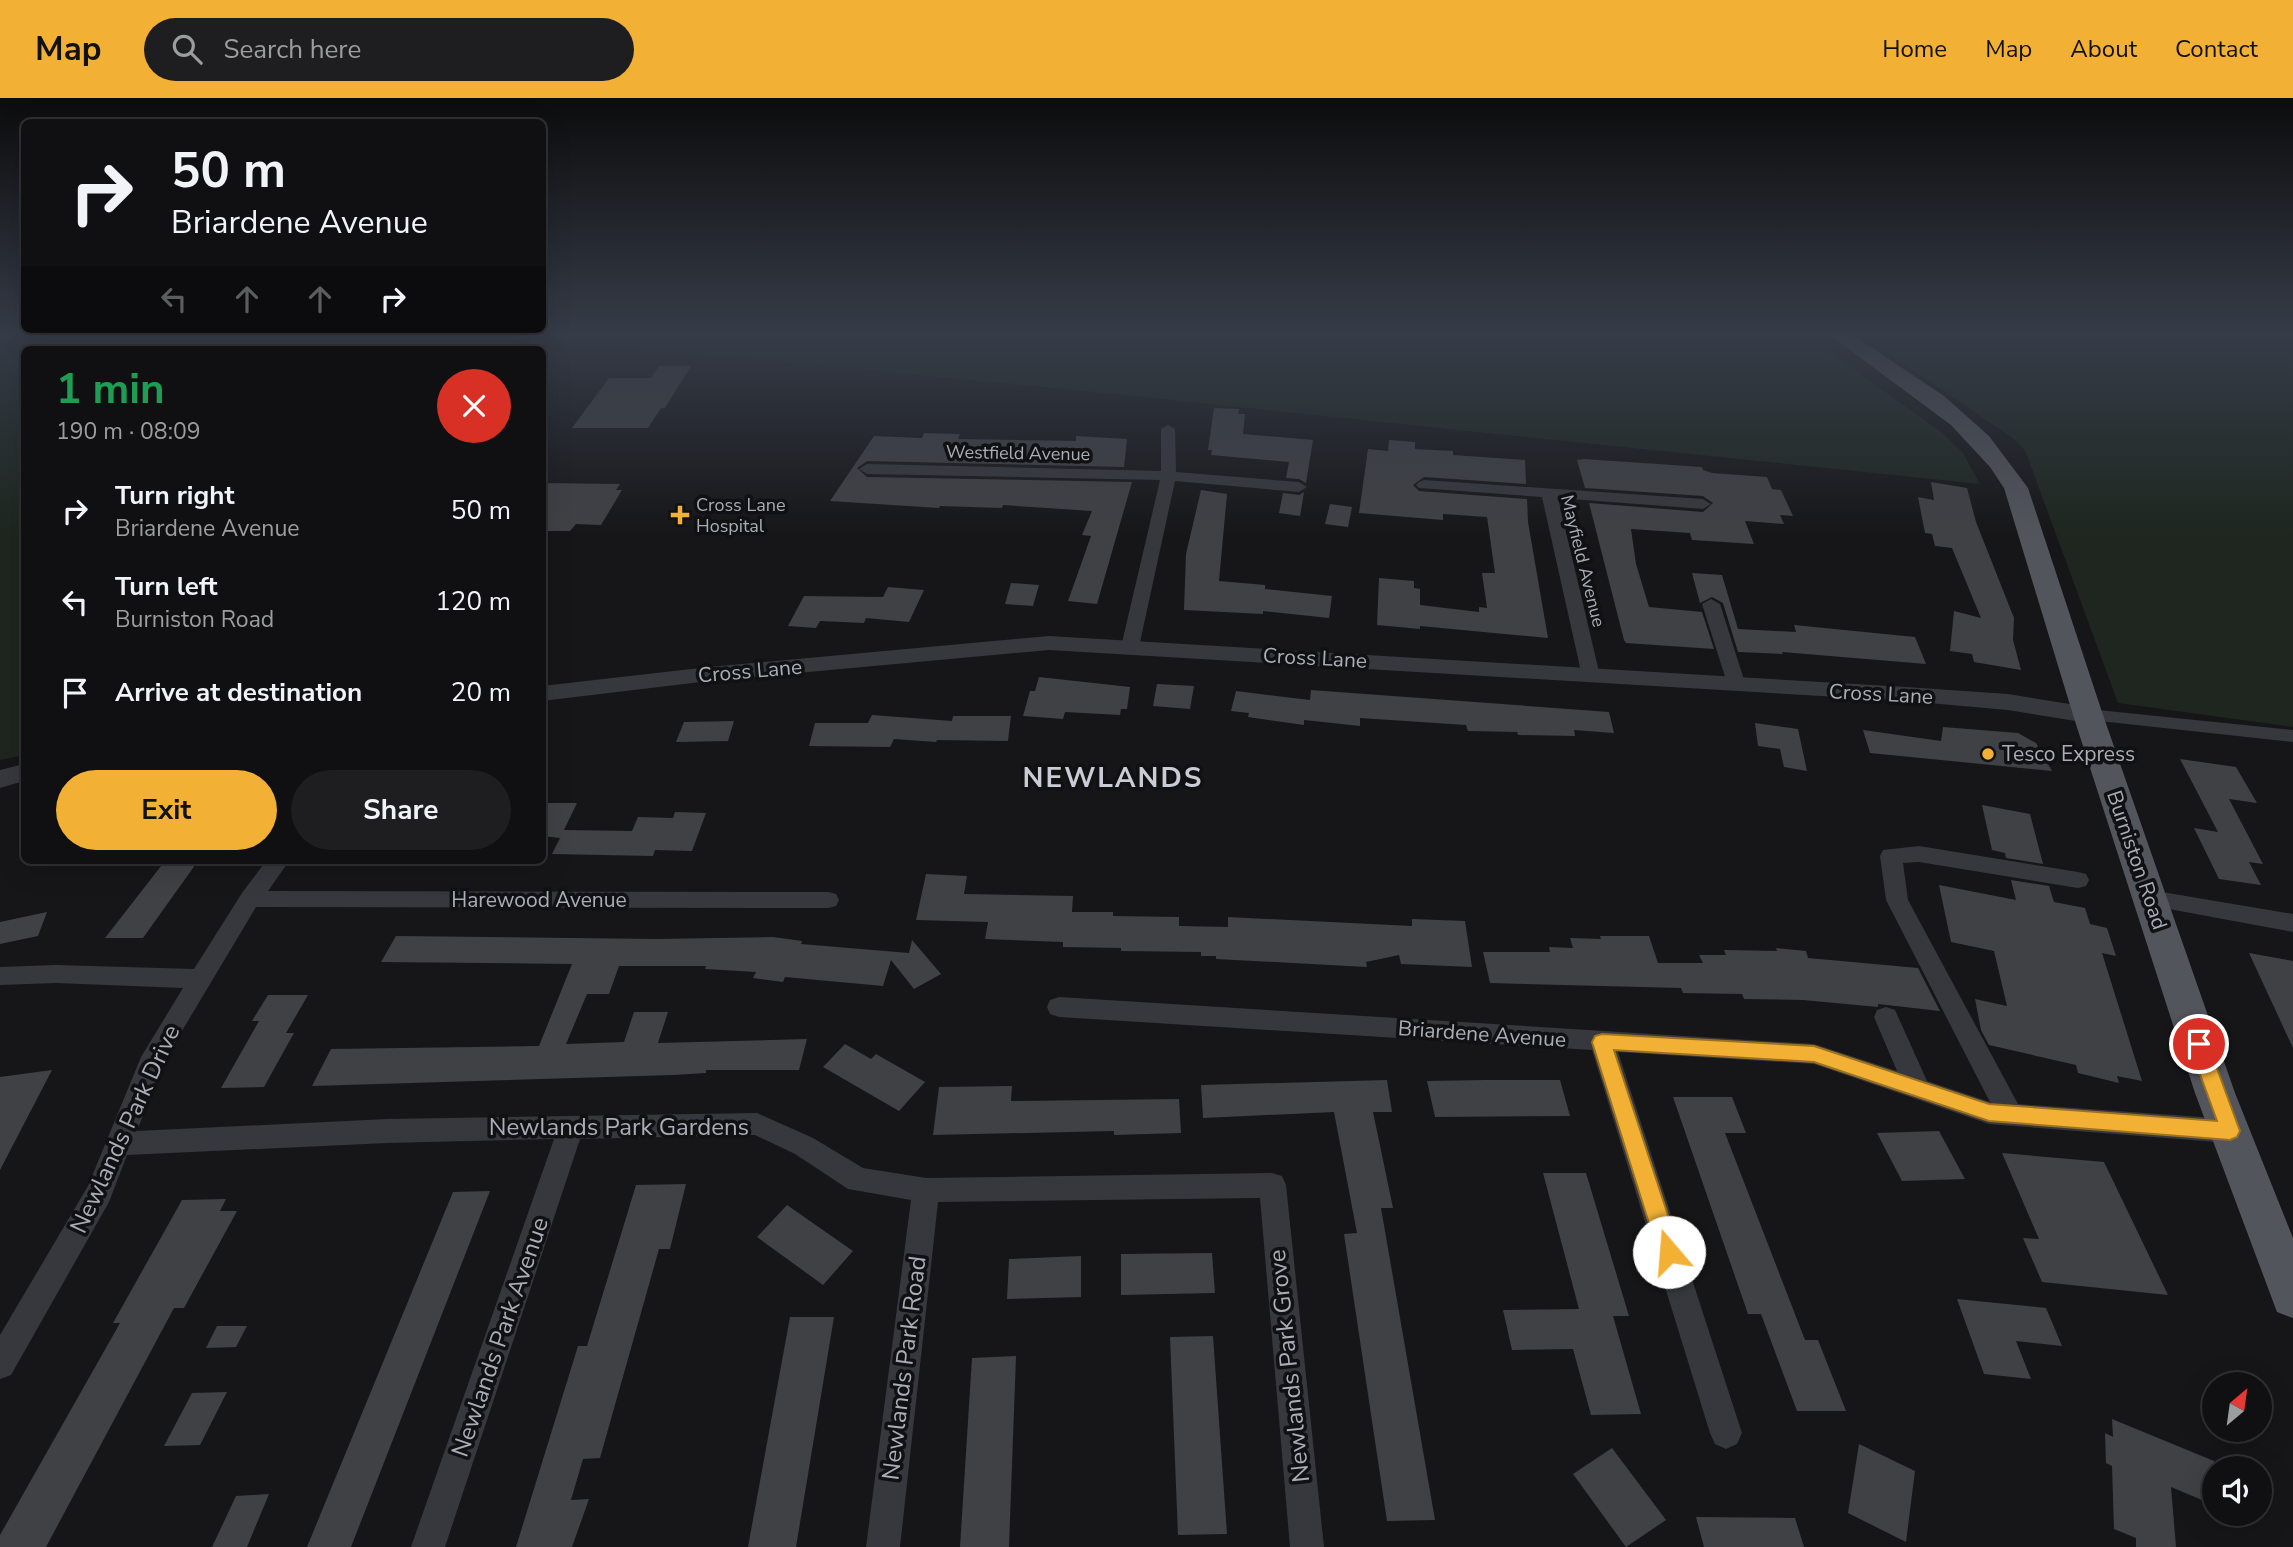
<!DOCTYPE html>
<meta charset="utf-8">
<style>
:root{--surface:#101012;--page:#1e1e20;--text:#f1f3f6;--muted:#9c9d9f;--line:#303032;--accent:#f2b134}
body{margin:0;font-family:"Nunito Sans",sans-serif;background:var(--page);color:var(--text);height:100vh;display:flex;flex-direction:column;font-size:26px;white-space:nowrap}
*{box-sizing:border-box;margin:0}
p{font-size:23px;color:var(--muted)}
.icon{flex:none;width:38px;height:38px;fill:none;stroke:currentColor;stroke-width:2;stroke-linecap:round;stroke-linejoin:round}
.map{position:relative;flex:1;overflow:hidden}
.side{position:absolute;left:21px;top:248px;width:525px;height:518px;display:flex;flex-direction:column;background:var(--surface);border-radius:10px;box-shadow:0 7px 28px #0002,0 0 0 2px var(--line)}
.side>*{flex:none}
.top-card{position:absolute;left:21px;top:21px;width:525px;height:214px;border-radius:10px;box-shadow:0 7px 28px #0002,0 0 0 2px var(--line);background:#101012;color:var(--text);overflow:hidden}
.needle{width:46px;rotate:29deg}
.buttons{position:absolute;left:2202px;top:1274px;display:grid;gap:14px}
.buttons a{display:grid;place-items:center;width:70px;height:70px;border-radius:50%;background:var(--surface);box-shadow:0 7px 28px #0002,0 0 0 2px var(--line);font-size:35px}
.pin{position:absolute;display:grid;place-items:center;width:60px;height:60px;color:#fff;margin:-30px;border:4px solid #fff;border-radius:50%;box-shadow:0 2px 7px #0007}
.me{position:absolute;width:77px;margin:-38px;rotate:342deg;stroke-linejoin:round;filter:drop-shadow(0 0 5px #0008)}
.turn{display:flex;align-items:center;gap:24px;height:147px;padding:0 35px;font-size:32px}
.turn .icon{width:91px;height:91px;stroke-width:2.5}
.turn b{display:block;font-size:49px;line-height:60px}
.lanes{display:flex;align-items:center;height:66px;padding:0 35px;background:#0003;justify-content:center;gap:35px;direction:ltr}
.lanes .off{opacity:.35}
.round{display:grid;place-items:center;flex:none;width:74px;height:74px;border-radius:37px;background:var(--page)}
.headline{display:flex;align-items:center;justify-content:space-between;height:119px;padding:0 35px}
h1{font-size:42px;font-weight:700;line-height:52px;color:#1e9e55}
.action{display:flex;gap:14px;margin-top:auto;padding:14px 35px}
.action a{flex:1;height:80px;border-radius:42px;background:var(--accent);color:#111;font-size:28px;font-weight:700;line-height:80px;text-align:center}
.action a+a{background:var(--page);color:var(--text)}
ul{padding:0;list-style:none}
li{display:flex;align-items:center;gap:21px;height:91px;padding:0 35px}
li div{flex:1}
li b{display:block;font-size:26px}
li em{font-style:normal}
header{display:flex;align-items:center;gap:42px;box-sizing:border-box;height:98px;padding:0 35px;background:var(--accent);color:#111}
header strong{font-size:33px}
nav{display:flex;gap:38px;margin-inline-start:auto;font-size:24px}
.search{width:490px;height:63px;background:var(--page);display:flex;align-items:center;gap:18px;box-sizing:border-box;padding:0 24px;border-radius:38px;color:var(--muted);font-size:26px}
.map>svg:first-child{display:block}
</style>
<header>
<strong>Map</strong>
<div class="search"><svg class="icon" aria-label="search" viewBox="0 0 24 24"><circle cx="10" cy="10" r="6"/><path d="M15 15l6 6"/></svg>Search here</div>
<nav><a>Home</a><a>Map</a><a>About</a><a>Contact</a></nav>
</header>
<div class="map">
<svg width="2293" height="1449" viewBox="0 0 2293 1449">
<rect width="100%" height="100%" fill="#161618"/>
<path fill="#1e261f" d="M0,235H1809L1824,245L1827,252L1941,334L1963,355L1980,386L1074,292L519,238L505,252H24V657L0,662Z
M1859,235H2293V629L2118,605L2025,352L2014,341Z"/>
<path fill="#404145" d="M659,268H691L665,310H661L648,330H572L609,280H651Z
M1214,310L1239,311L1238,316H1245L1243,336L1313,342L1306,385L1299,381L1286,380L1289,364L1211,357L1212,352H1208Z
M924,335L960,336L958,341L1076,343V338L1127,341L1124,369L867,363L857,370L867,379L1132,384L1097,506L1068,503L1091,438L1082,437L1092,413L1003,407L1002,410L940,408L939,410L830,403L874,338L922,340Z
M1389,342L1415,344V351L1453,353V357L1525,362L1526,386L1424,379L1413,387L1419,393L1527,401L1528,424L1548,540L1420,528V531L1377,527L1379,480L1414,483V490L1420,491V507L1479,514V509L1487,510L1482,475H1495L1487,419L1443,416V422L1359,415L1368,351L1388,353Z
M1584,361L1702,369L1703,372L1712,375L1767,379L1772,391L1781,392L1793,418L1780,417L1784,426L1745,423L1754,446L1692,442L1690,435L1631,431L1636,466L1649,509L1702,514L1714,551L1626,545L1624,542L1589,405L1703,414L1713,405L1703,398L1585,390L1577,362Z
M1931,384L1967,390L1976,424L2014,520L2013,542L2021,572L1974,564L1972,556L1950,553L1954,513L1981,520L1952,450L1935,448L1932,436L1925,435L1918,399L1934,402Z
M542,385L620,386L616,392H622L601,427L576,426L570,433H542Z
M1201,392L1227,396L1219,483L1265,487V491L1332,498L1329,520L1263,513V516L1184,512L1186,456Z
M1304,394L1300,418L1279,415L1283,395L1299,397Z
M1330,406L1352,409L1348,429L1325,426Z
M1692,475L1722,477L1738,531L1796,534L1794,527L1915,539L1926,566L1782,554L1783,556L1738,554L1723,505L1712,499L1700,505Z
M1011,485L1039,487L1033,508L1005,506Z
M888,489L924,492L909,524L866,520L864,525L820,523L816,530L788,528L804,498L883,499Z
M1039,579L1130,589L1127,611H1121L1120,617L1065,614L1063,621L1023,618L1030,593H1035Z
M1157,586L1194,588L1190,611L1153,608Z
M1311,592L1609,614L1614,635L1574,632L1575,638L1518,637L1517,634L1468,633L1466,627L1360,620V628L1304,622V627L1248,619L1249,615L1231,613L1236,593L1310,602Z
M872,617L952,623L953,618H1011L1008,643L937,642L936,644L894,641L890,649L809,648L815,625H868Z
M734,623L728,643L676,644L684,624Z
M1755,625L1798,631L1807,673L1784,669L1780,651L1758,648Z
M1943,629L2018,635L2036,645L2052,673L1870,655L1863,632L1941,643Z
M2180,661L2236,669L2257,705L2229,701L2263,766L2249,764L2261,787L2219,781L2194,730L2218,734Z
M542,705H577L564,732L632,733L638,719L673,720L675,714L706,715L692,753L655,752L653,758L552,756L560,740L542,738Z
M1982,707L2030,716L2043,766L2006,760L2005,755L1992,752Z
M165,763H198L143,840H105Z
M926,776L967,778L964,796L1073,798L1072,814H1113V818L1179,819V828L1228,829V819L1412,828V821L1465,823L1472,869L1401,866L1399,857L1366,864L1367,869L1216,861V858H1201V854L1121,853V850L1063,849V844L985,841L988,824L916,822Z
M2011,782L2049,788L2054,804L2085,810L2090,826L2107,830L2116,858L2102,855L2142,983L2117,978L2119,985L2078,975L2076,967L1989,947L1981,932L1975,901L2007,908L1994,853L1951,844L1939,787L2016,802Z
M47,814L38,838L0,846V824Z
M396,838L657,841L773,839L802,843L801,846L909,855L912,842L941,876L914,891L891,862L883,888L785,879L783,884L753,880L756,874L705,871L706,868H619L609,896H587L566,946L624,944L634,914H668L658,945L807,941L799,972H706V975L673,977L312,988L331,951L539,948L572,866L381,864Z
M1600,838H1649L1658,865H1703L1699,857H1726L1724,852L1777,853L1776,850L1806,853L1808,860L1918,870L1940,913L1878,906V909L1803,902L1744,901L1742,896L1683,895L1681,890L1490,885L1483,854H1550L1549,849L1573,850L1570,840L1601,841Z
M2249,855L2293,863V950Z
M268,897H308L286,935H294L264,989L221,990L259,923H252Z
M845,946L871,961L876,956L925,984L899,1013L823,969Z
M52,972L0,1072V979Z
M1387,982L1392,1014H1373L1393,1110H1381L1435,1422L1387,1423L1344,1136L1357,1135L1334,1014L1203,1020L1201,987Z
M1486,982H1560L1570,1018L1435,1019L1427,983Z
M1012,988L1011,1003L1179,1001L1181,1035L1114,1037V1033L933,1037L939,989Z
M1673,999H1732L1746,1035H1725L1805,1242H1818L1846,1313H1797L1761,1216H1748Z
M1939,1033L1965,1081L1902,1083L1877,1035Z
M2002,1055L2104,1064L2168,1197L2042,1184L2023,1140L2039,1141Z
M1543,1075H1586L1629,1218H1613L1641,1316L1591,1317L1573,1251L1512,1252L1503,1212L1579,1211Z
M686,1086L670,1151H659L600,1360L583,1361L571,1402L589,1401L572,1449H516L578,1248H587L636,1087Z
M490,1093L351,1449H307L453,1094Z
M226,1101L220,1113H237L184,1210H174L46,1449H0V1437L120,1225H113L182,1102Z
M787,1107L853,1153L823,1187L757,1139Z
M1212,1155L1215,1195L1121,1197V1156Z
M1081,1158V1199L1007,1201L1009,1161Z
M1957,1201L2046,1210L2062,1248L2016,1243L2031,1281L1984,1276Z
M790,1219H834L796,1449H748Z
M217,1228H247L236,1249L206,1250Z
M1213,1238L1227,1436L1178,1437L1170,1239Z
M1016,1258L1009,1449H960L972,1260Z
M227,1294L200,1347L164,1348L192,1295Z
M2112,1321L2214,1363V1407L2171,1389L2176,1449H2136V1440L2114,1431L2112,1368L2106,1365L2105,1335L2113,1339Z
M1859,1346L1915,1373L1906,1444L1848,1415Z
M1612,1350L1666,1422L1626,1449L1573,1376Z
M269,1396L247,1449H212L236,1398Z
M1696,1419L1795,1420L1804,1449H1704Z"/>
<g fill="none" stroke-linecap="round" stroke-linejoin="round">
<path fill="#37383d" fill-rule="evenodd" d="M1168,327L1175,331L1176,374L1299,384L1307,389L1299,394L1175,383L1139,549L1130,554L1121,549L1160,382L867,376L859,371L867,366L1161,373V331Z
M1424,382L1703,401L1711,406L1703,411L1558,400L1600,578L1591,584L1582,578L1542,399L1419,390L1416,387L1419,384Z
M1711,501L1720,506L1746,588L1744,592H1730L1728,588L1702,506Z
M2088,611L2293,632V644L2081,621L2078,617L2081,613Z
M1919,748L2078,774L2086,776L2089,782L2086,788L2078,790L1919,764L1903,765L1908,802L2018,1006L2230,1021L2239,1025L2243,1033L2239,1041L2230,1045L1989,1026L1814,966L1618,954L1742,1335L1737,1346L1726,1351L1715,1346L1710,1335L1592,952L1059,919L1050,916L1047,909L1050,902L1059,899L1814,946L1897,973L1874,919L1877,912L1886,909L1895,912L1927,983L1990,1004L1886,802L1880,758L1883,752Z
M266,763H289L268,793L828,794L836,796L839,802L836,808L828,810L256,809L164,963L137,1033L387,1021L757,1015L813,1040L863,1070L926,1080L1272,1075L1282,1078L1286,1087L1324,1449H1290L1260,1100L938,1104L900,1449H866L911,1102L848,1091L795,1056L755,1037L580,1041L445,1449H411L554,1041L387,1045L127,1057L109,1104L11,1277L0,1281V1237L88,1088L141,959L183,890L56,885L0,887V869L56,867L194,871L242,795Z
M2150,792L2293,816V834L2142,806L2139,800L2142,794Z"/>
<path fill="#37383d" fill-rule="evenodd" d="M1049,538L1906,589L2008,596L2088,609L2096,612L2100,617L2096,622L2088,625L2008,612L1906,603L1049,552L709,583L542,603V588L709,569Z
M24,666V683L0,690V672Z"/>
<path fill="#53555c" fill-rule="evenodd" d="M1827,235H1850L1944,298L1989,338L2028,390L2103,617L2235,995L2293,1140V1220L2277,1214L2195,995L2073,617L2004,390L1990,369L1951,327Z"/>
</g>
<linearGradient id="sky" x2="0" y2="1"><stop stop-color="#0c0c0d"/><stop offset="0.54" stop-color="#363c48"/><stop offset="1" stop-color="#363c48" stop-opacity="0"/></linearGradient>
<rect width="2293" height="438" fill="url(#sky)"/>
<path fill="#f2b134" stroke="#9d7322" stroke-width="2" d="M1602,936L1814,948L1989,1006L2217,1023L2189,946L2192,941L2199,938L2206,941L2208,946L2240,1033L2237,1039L2230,1042L1989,1023L1814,964L1614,952L1680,1154L1677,1161L1669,1164L1661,1161L1658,1154L1592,944L1595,938Z"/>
<g fill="#f2b134" stroke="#111113" stroke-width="2.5">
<path d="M676.5 406.5h7v7h7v7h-7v7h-7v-7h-7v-7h7z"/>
<circle cx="1988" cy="656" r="7"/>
</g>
<g text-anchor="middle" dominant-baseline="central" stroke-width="7" stroke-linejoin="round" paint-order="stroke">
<g font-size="18" fill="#a8adb8" stroke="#111113">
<text transform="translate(1018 355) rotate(1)">Westfield Avenue</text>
<text transform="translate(1583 463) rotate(76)">Mayfield Avenue</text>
</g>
<g font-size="18" fill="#a8adb8" stroke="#111113" text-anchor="start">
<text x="696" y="407">Cross Lane<tspan x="696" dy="21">Hospital</tspan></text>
</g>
<g font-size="21" fill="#a8adb8" stroke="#111113">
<text transform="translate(1315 560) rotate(3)">Cross Lane</text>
<text transform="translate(750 573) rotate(-5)">Cross Lane</text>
<text transform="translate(1881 596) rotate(3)">Cross Lane</text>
<text transform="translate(2137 762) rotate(71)">Burniston Road</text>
<text x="539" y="802">Harewood Avenue</text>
<text transform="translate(1482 936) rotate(4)">Briardene Avenue</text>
</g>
<g font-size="21" fill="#a8adb8" stroke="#111113" text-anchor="start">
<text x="2002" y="656">Tesco Express</text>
</g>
<g font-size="24" fill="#a8adb8" stroke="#111113">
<text x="619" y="1029">Newlands Park Gardens</text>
<text transform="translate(125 1031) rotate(-65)">Newlands Park Drive</text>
<text transform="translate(500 1239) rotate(-71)">Newlands Park Avenue</text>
<text transform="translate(1289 1268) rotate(-96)">Newlands Park Grove</text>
<text transform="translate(904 1270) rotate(-83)">Newlands Park Road</text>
</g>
<g font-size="28" font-weight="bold" letter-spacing="2" fill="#c9ccd4" stroke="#111113">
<text x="1113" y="680">NEWLANDS</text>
</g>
</g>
</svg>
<div class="buttons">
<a><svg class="needle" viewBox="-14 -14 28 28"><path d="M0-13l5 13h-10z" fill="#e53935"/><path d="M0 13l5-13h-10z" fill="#9c9d9f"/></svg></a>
<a><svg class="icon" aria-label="sound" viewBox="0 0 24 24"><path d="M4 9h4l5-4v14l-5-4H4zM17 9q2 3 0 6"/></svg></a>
</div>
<div class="pin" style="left:2199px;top:946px;background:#d93025"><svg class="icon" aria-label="arrive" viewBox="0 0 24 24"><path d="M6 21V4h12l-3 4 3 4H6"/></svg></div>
<svg class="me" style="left:1669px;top:1154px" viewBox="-20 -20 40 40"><circle r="19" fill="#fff"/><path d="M0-13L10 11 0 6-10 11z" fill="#f2b134"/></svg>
<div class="top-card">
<div class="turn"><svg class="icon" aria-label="right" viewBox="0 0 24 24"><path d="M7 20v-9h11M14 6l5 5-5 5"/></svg><div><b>50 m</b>Briardene Avenue</div></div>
<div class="lanes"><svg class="icon off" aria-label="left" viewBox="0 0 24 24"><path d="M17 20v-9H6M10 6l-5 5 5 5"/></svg><svg class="icon off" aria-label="ahead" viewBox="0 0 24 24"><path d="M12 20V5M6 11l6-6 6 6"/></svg><svg class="icon off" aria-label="ahead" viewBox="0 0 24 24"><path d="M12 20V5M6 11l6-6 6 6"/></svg><svg class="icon" aria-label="right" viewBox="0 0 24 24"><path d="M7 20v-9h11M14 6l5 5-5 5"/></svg></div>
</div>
<section class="side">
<div class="headline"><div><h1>1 min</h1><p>190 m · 08:09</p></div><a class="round" style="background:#d93025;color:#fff"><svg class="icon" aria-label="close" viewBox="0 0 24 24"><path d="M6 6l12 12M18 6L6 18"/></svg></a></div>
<ul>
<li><svg class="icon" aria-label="right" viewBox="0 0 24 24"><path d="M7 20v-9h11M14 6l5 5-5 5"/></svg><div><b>Turn right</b><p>Briardene Avenue</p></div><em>50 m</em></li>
<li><svg class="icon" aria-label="left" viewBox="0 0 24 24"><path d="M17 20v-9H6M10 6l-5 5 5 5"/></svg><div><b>Turn left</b><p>Burniston Road</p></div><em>120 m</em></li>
<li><svg class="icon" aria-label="arrive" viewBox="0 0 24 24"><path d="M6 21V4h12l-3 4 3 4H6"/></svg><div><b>Arrive at destination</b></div><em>20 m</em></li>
</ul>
<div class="action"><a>Exit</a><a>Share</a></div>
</section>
</div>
